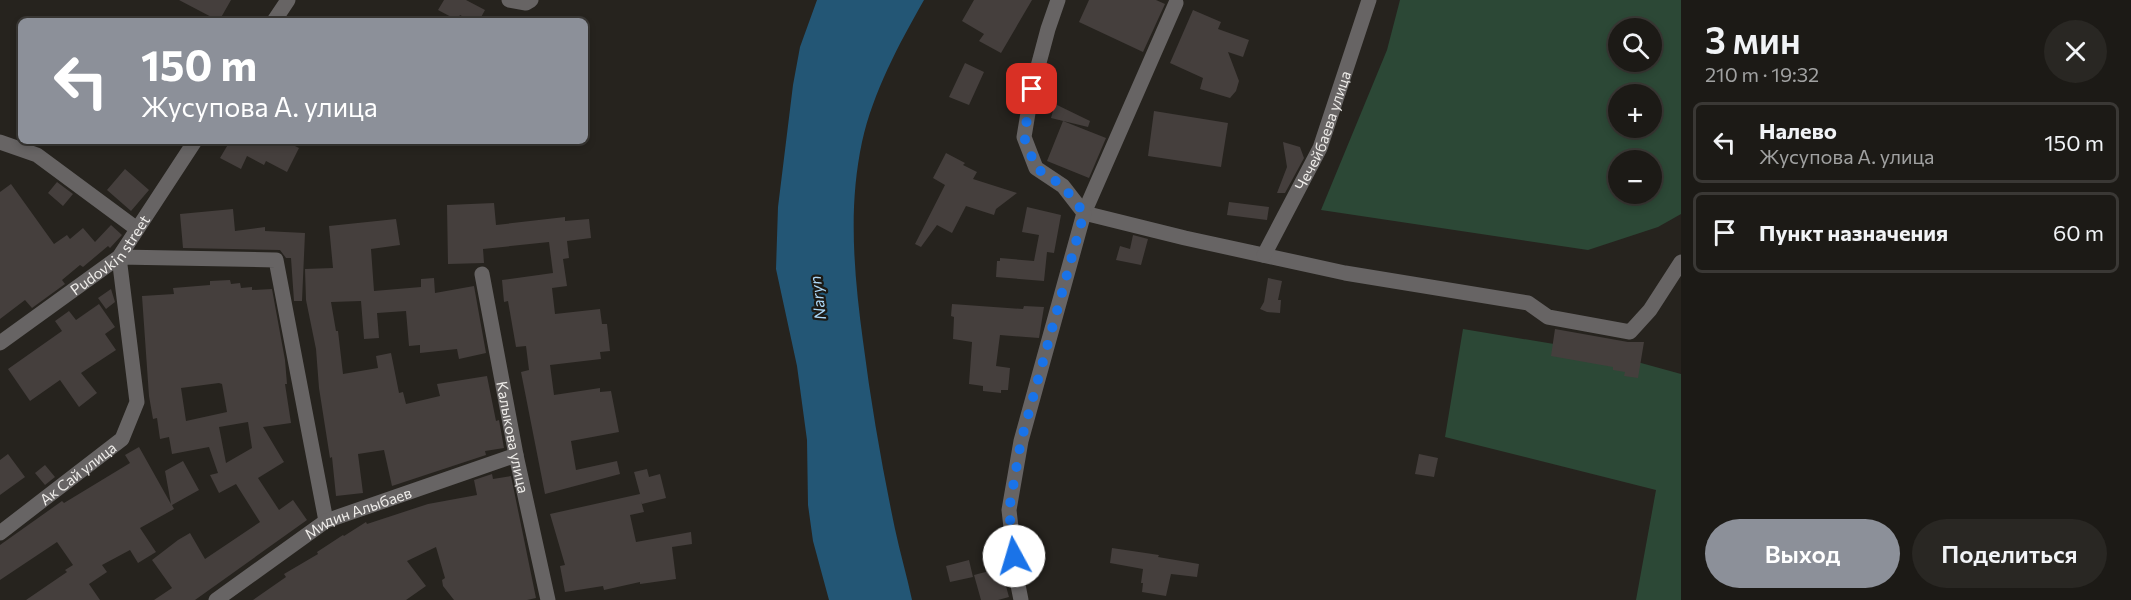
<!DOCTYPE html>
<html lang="ru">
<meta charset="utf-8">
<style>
:root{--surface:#1c1a16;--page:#292723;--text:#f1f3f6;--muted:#a0a1a1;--line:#3a3835;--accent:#8c9099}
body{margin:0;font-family:Commissioner,sans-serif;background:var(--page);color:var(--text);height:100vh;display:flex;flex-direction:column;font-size:22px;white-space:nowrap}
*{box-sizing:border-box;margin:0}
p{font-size:20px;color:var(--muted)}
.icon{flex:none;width:33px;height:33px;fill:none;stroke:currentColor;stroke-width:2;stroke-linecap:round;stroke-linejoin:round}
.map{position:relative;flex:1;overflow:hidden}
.sheet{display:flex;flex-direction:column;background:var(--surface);width:450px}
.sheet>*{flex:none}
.hud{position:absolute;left:18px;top:18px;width:570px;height:126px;border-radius:9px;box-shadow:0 3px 9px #0003,0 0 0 2px var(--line);background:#8c9099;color:#fff;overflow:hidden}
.controls{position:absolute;left:1608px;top:18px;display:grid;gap:12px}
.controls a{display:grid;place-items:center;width:54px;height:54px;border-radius:50%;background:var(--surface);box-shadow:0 3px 9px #0003,0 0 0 2px var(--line);font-size:30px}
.pin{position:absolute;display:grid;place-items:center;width:51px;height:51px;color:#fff;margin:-26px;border-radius:12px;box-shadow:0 3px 9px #0006}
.me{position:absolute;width:66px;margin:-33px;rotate:354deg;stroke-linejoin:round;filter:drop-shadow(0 0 4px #0008)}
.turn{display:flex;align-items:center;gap:21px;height:126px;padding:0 24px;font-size:27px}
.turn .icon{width:78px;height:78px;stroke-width:2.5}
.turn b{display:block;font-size:42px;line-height:51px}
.round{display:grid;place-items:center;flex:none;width:63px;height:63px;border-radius:32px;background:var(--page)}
.summary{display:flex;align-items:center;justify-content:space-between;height:102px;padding:0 24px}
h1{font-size:36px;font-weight:600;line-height:45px}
.primary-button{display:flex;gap:12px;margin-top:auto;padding:12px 24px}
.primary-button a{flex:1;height:69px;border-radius:36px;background:var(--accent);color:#fff;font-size:24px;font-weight:600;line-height:69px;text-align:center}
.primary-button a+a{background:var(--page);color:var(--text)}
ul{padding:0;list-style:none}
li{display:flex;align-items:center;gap:18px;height:81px;margin:0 12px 9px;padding:0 12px;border:3px solid var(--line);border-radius:9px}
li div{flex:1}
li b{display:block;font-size:22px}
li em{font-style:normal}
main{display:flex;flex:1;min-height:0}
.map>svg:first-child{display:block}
</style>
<main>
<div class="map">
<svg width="1681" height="600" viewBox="0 0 1681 600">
<rect width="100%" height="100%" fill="#26231e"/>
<path fill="#2c4836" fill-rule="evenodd" d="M1400,0H1681V214L1658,227L1588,250L1321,210L1387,50ZM1618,28H1652V62H1618ZM1618,94H1652V128H1618ZM1618,160H1652V194H1618Z
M1463,329L1572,347H1583L1681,374V600H1636L1656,490L1445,437Z"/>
<path fill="#235675" d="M817,0H924C899,44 873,92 862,142C848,208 854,274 863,341C871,404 882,467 895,529C900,553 907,576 912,600H829L813,541L808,505L807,440L797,366L776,269L778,207L793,85L800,47Z"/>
<path fill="#453f3d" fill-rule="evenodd" d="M179,0H231L219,21Z
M444,0H466L485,10L479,21H471L460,15L457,20L438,10Z
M974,0H1032L1001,53L979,41L984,34L962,21Z
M1089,0H1156L1165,4L1143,52L1079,22Z
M1193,10L1221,22L1218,29L1249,40L1243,57L1228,52L1239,81L1236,91L1230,98L1200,89L1203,78L1170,63Z
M965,63L984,72L969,105L949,97Z
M1055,104L1090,121L1088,127L1051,118Z
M1154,111L1228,123L1221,167L1148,156Z
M1063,121L1106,138L1089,178L1047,161Z
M230,141H285L299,148L287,172L266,161L264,165L247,156L241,169L220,158Z
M1283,142L1300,147L1304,158L1285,193H1277L1287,167Z
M946,153L965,163L963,165L977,172L973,179L1017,193L996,209L994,215L966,206L952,233L937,225L921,247L915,244L945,185L933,178Z
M125,169L149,190L131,211L107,190Z
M57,182L73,194L63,206L48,193Z
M11,184L54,244L67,235L70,239L83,228L95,242L111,225L122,235L110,248L108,246L83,267L80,265L62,280L65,284L32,308L25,300L0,319V192Z
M1229,202L1269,207L1267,220L1227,215Z
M494,203L496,225L565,217V221L589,219L591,238L567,241L569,258L563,259L567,286L552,288L555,314L600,309L602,324H607L610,351L600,352L601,359L550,365L554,395L600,388V392L611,391L619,432L571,441L576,470L617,461L620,474L545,494L521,372L529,370L526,346L516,347L508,301L504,302L502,280L553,273L549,242L483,249L484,263L448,264L447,205Z
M1027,207L1061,215L1054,253L1047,252L1044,281L996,277L997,261H1000V258L1034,261L1039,235L1022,232Z
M233,209L235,231L265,227V231L305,233L302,301H294L291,258H286L280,250L183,248L180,214Z
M396,219L400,245L371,249L374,291L421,287V279L434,278L435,293L474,286L486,353L459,359L457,349L420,353V345L409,346L406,311L377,313L379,338L364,339L361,301L331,302L336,331H338L343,374L378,368L376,356L391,353L399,393L403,392L406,404L440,396L437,384L487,376L496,421L499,420L504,448L485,451L486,455L392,486L384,450L358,454L363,493L336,496L332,457L330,458L319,388L316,349L306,300L305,269L333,268L329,226Z
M1133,235L1148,239L1141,265L1116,260L1120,246L1130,249Z
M1268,278L1282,281L1278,300H1281L1280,313L1267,312L1260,309L1264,302Z
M230,280L231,284L240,283L241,288L252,287V290L272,289L285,360L287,384H285L291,423L263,427L284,462L258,478L279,510L293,500L307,520L195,600H154L172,588L152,560L178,540L190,533L205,559L260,522L236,484L219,493L210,475L218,473L209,447L172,454L169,437L160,439L157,418L153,419L149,396L142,296L174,294L173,288L210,285V281ZM219,383L222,384L227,412L186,421L181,388ZM248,422L252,448L226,463L219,427Z
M111,289L115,302L106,309L98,298Z
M99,304L115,327L105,334L116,350L81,373L97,393L79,407L60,380L30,401L8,369L62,331L55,321L69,311L76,320Z
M952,304L1023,309L1024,306L1044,307L1039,338L1000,335L996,366L1010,368L1008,390H1001V393L983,391V386L969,384L972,342L953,339L954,317L951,316Z
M1555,329L1628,342H1644L1638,378L1624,376L1625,372L1613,370V367L1551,356Z
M139,447L171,504L165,471L183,461L199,490L172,505L174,509L140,528L156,552L138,563L130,550L102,565L107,572L89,584L100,600H26L67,572L65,570L73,565L57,542L0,580V545L62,501L64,503L130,463L125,455Z
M8,454L25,477L0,495V460Z
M1419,454L1438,458L1434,477L1415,474Z
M45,465L55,477L45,485L35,473Z
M647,469L649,477L660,474L666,498L642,504L641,501L644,512L630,515L636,542L691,532L692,544L672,547L676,579L640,584V582L604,590L603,586L565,592L560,566L565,565L550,514L640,494L634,472Z
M492,474L493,479L511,476L536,598L527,600H454L443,586L442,580L445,578L436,547L407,561L426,586L406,600H253L286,577L284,574L318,554L317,552L343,535L344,536L366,522L367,524L428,504L477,495L474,480Z
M1112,548L1159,555L1158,557L1199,564L1197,577L1171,574L1166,596L1142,592L1143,583H1141L1143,569L1110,563Z
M969,560L973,577L950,582L946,566Z
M1001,568L1009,597L998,600H981L974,575Z"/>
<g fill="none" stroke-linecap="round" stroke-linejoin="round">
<g stroke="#676464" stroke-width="15">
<path d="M509,0L526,3L531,0"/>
<path d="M1176,3L1084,213L1185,238L1345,273L1528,303L1548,317L1630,332L1650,310L1681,262"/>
<path d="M274,21L288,0"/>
<path d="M0,142L37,155L137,229"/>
<path id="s1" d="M1264,255L1320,148L1369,0"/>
<path id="s2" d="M482,274L516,455L548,600"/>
<path id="s3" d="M0,343L119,257L195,141"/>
<path id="s4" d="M0,533L122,439L137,402L119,257L276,260L326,521"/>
<path id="s5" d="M216,600L326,521L516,455"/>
<path d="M1021,600L1017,580L1009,510L1021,441L1084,213L1063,186L1036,168L1024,137L1032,89L1048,29L1058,0"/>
</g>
</g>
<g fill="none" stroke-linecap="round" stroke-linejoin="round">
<path stroke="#1a73e8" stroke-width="10" stroke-dasharray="0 18" d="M1014,556L1009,510L1021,441L1084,213L1063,186L1036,168L1024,137L1032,89"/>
</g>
<g text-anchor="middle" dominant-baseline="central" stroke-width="4.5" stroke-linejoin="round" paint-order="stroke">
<g font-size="15" fill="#efedea" stroke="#1c1a15">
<text stroke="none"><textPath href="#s1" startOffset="138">Чечейбаева улица</textPath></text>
<text stroke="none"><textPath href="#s3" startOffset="142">Pudovkin street</textPath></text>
<text stroke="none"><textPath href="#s2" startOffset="166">Калыкова улица</textPath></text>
<text stroke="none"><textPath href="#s4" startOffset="98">Ак Сай улица</textPath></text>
<text stroke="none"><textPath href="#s5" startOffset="168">Мидин Алыбаев</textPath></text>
</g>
<g font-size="16" font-style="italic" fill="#add8f8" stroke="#1c1a15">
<text transform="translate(817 298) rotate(-97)">Naryn</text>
</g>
</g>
</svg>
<div class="controls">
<a><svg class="icon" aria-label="search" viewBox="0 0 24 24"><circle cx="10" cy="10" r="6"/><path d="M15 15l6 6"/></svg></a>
<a>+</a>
<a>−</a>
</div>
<div class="pin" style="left:1032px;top:89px;background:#d93025"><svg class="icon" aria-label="arrive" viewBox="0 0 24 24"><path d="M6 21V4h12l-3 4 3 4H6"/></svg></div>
<svg class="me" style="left:1014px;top:556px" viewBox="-20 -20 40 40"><circle r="19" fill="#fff"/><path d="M0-13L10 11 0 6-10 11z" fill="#1a73e8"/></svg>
<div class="hud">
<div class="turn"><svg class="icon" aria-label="left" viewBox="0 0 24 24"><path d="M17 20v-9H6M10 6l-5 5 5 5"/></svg><div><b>150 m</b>Жусупова А. улица</div></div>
</div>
</div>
<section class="sheet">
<div class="summary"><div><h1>3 мин</h1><p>210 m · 19:32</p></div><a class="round"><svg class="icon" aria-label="close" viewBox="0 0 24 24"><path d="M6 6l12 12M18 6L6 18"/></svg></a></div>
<ul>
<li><svg class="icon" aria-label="left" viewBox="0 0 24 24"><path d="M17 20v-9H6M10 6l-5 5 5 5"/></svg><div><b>Налево</b><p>Жусупова А. улица</p></div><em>150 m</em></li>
<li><svg class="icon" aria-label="arrive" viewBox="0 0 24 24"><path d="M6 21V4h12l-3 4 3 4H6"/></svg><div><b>Пункт назначения</b></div><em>60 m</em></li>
</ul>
<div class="primary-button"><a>Выход</a><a>Поделиться</a></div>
</section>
</main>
